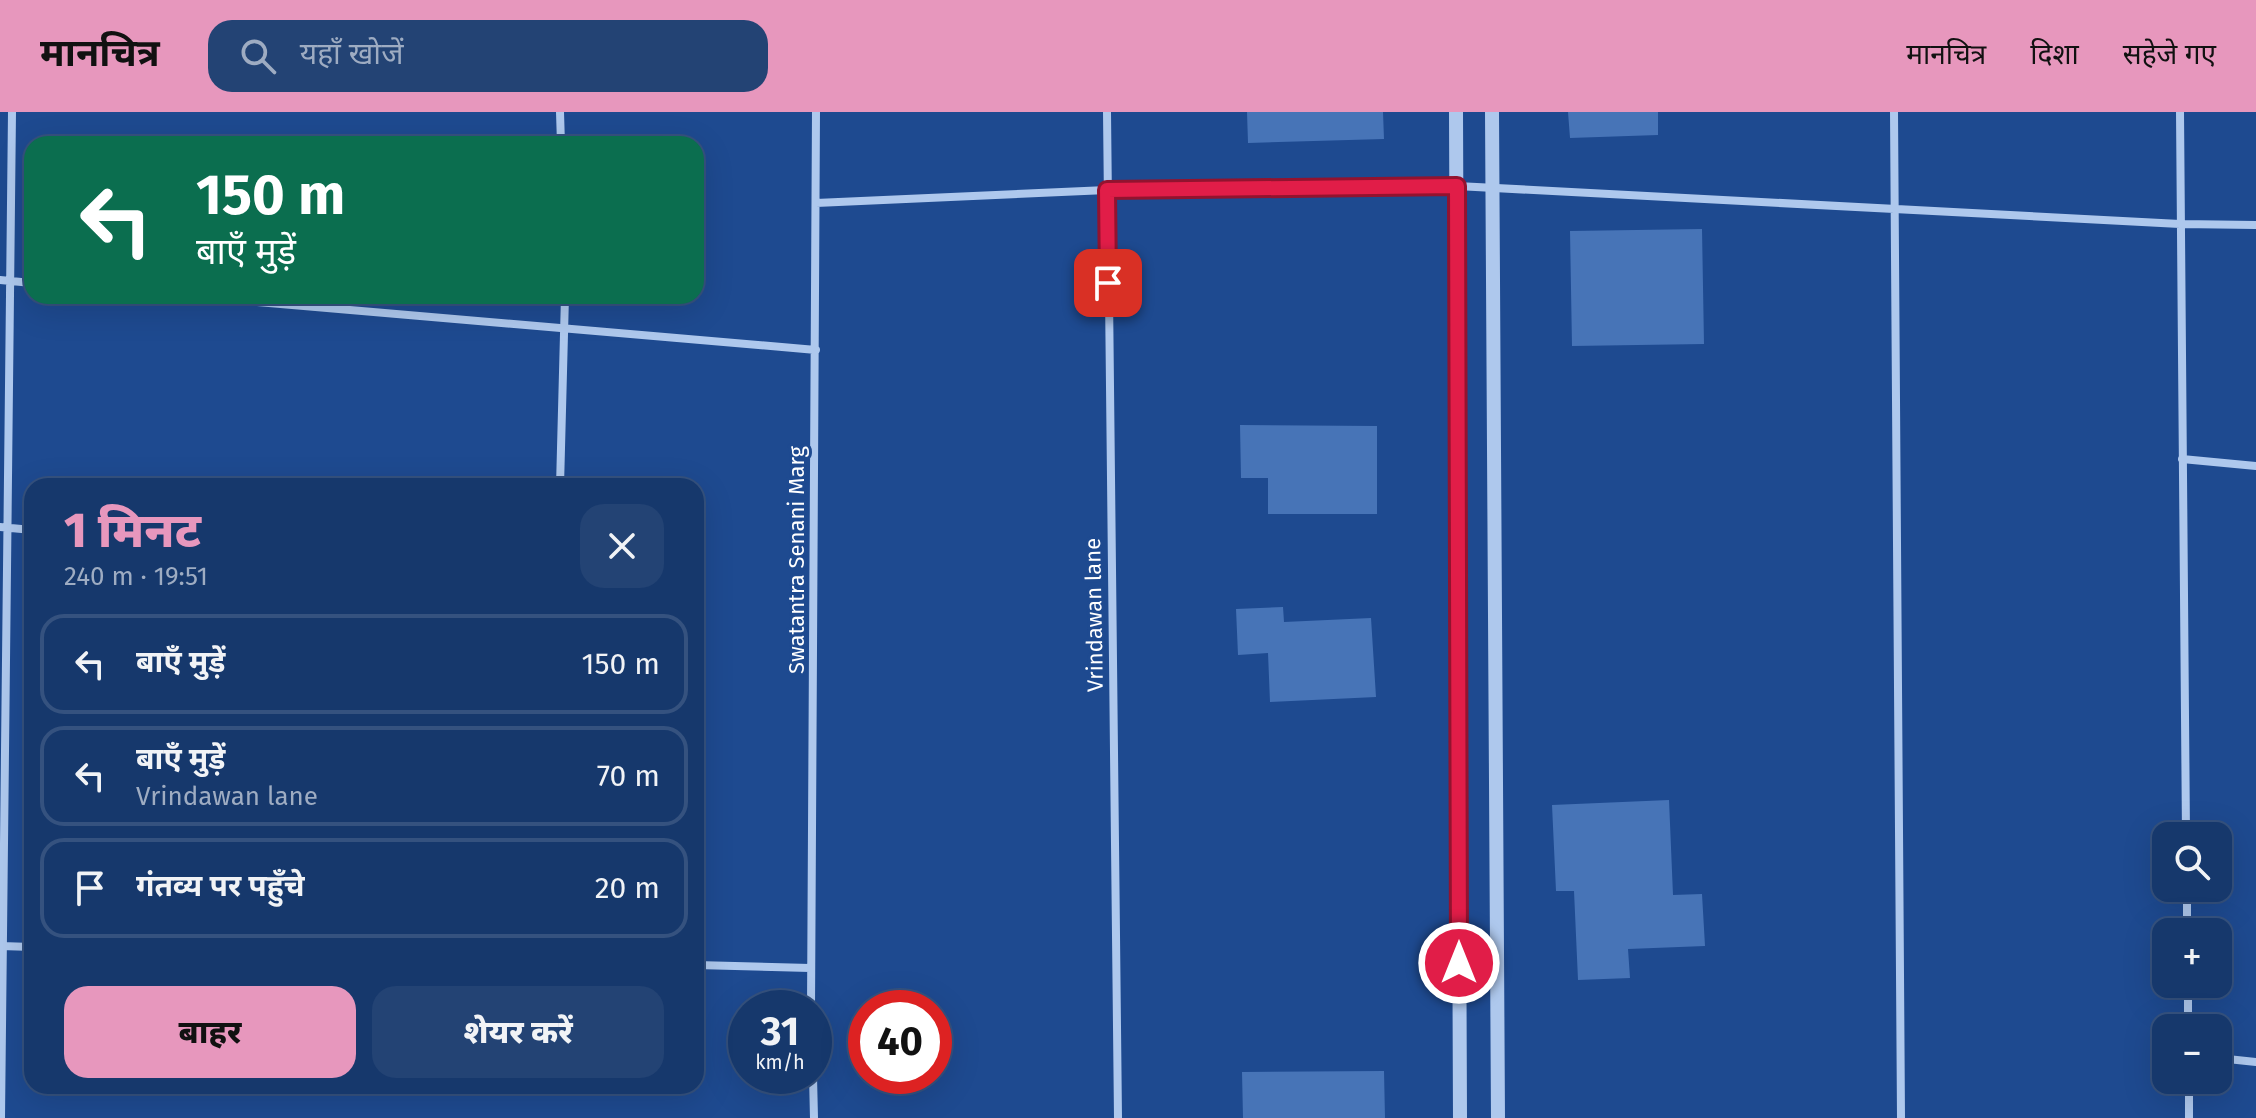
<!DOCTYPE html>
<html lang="hi">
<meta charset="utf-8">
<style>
:root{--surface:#16386c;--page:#234374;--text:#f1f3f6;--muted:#9eacc2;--line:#35527f;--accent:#e797bd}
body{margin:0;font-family:"Fira Sans","Noto Sans Devanagari",sans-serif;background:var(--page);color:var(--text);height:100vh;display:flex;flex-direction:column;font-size:30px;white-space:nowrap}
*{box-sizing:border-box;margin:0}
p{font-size:26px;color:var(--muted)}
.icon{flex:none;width:44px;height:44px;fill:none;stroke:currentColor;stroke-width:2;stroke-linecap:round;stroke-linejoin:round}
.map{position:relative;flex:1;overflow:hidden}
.panel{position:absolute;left:24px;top:366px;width:680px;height:616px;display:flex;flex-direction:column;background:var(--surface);border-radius:24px;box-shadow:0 8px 32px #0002,0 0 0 2px var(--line)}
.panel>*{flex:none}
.top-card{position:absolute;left:24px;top:24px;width:680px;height:168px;border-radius:24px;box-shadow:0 8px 32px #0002,0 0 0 2px var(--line);background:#0b6e4f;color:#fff;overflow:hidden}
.buttons{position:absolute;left:2152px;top:710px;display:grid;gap:16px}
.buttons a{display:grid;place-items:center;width:80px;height:80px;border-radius:16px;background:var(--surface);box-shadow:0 8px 32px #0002,0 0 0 2px var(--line);font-size:40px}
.speed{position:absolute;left:728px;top:878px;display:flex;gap:16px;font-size:40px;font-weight:700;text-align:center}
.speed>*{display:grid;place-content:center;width:104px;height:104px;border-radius:50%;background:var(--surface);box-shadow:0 8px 32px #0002,0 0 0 2px var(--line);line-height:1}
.speed small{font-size:20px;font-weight:400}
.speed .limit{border:12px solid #d22;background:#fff;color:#111}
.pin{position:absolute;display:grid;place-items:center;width:68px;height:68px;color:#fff;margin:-34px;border-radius:16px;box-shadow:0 4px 12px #0006}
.me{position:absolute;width:88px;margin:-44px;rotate:0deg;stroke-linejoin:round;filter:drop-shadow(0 0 6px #0008)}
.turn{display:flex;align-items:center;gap:28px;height:168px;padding:0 40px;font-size:36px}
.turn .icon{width:104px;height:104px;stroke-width:2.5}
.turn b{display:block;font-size:56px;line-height:68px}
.round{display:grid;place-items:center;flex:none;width:84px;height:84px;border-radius:24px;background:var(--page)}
.summary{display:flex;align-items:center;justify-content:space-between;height:136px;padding:0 40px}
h1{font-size:48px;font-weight:800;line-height:60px;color:var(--accent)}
.action{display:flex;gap:16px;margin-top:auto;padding:16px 40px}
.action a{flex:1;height:92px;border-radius:24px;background:var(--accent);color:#111;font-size:32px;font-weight:800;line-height:92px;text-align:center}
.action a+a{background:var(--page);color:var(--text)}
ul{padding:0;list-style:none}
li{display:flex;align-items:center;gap:24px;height:100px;margin:0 16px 12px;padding:0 24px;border:4px solid var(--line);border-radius:24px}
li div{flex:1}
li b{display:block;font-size:30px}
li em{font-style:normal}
header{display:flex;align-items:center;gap:48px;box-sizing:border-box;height:112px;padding:0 40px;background:var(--accent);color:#111}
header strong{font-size:38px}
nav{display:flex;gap:44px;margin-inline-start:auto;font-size:28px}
.search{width:560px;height:72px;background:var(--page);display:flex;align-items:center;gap:20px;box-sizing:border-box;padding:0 28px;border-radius:24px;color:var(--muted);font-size:30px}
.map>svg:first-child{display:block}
</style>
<header>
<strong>मानचित्र</strong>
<div class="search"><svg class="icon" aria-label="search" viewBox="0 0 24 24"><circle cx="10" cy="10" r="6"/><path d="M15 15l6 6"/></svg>यहाँ खोजें</div>
<nav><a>मानचित्र</a><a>दिशा</a><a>सहेजे गए</a></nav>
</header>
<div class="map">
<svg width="2256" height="1006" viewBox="0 0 2256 1006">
<rect width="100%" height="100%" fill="#1e4a90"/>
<path fill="#4774b7" d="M1247,0H1383L1384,27L1248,31Z
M1568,0H1658V23L1570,26Z
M1702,117L1704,232L1572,234L1570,119Z
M1240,313L1377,314V402H1268V366H1241Z
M1283,495L1284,510L1371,506L1376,585L1270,590L1268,541L1238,543L1236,497Z
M1669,688L1673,783L1702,782L1705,834L1628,837L1630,866L1578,868L1574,779H1556L1552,693Z
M1384,959L1385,1006H1243L1242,960Z"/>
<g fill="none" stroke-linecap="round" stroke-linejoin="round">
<path stroke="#aec8ed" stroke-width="8" d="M560,0L561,32
M1107,0L1118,1006
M1894,0L1901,1006
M2180,0L2186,724
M816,91L1107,78L1457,74L2180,112L2256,113
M0,168L32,171
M188,184L816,238
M2182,347L2256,354
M560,374L565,184
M0,415L32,418
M2187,776V820
M1,834L32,835
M696,853L810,856
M2188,872V916
M811,896L816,0
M2218,946L2256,950
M813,964L814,1006
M2189,968V1006
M1,1006L12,0"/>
<path stroke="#aec8ed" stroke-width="14" d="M1456,0L1460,1006
M1492,0L1498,1006"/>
</g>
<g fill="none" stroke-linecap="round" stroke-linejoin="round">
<g stroke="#92132f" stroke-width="20">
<path id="route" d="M1108,171L1107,78L1457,74L1459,851"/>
</g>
<use href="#route" stroke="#e11d48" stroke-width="14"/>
</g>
<g text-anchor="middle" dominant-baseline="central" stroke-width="6" stroke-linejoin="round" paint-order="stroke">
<g font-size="22" fill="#fff" stroke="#1e4a90">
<text transform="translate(796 448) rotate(-90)">Swatantra Senani Marg</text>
<text transform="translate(1094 503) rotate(-91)">Vrindawan lane</text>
</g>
</g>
</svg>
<div class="buttons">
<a><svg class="icon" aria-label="search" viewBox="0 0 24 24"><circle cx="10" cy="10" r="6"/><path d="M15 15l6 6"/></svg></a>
<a>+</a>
<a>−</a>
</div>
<div class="speed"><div>31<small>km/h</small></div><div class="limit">40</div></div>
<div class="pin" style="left:1108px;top:171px;background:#d93025"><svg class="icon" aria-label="arrive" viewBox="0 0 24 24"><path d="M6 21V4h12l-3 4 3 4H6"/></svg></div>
<svg class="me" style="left:1459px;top:851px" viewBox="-20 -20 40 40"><circle r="17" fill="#e11d48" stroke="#fff" stroke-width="3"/><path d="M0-11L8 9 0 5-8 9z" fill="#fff"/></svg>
<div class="top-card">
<div class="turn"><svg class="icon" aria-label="left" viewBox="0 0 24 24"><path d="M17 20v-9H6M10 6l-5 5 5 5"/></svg><div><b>150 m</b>बाएँ मुड़ें</div></div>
</div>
<section class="panel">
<div class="summary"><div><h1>1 मिनट</h1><p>240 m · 19:51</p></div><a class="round"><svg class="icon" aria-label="close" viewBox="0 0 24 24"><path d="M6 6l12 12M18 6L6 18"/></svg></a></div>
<ul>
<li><svg class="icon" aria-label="left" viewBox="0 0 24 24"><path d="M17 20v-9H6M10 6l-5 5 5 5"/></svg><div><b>बाएँ मुड़ें</b></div><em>150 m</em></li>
<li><svg class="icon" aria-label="left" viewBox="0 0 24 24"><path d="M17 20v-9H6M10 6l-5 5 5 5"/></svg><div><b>बाएँ मुड़ें</b><p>Vrindawan lane</p></div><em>70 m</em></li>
<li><svg class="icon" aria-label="arrive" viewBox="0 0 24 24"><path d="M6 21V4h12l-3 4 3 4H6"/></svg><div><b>गंतव्य पर पहुँचे</b></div><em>20 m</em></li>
</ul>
<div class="action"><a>बाहर</a><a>शेयर करें</a></div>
</section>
</div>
